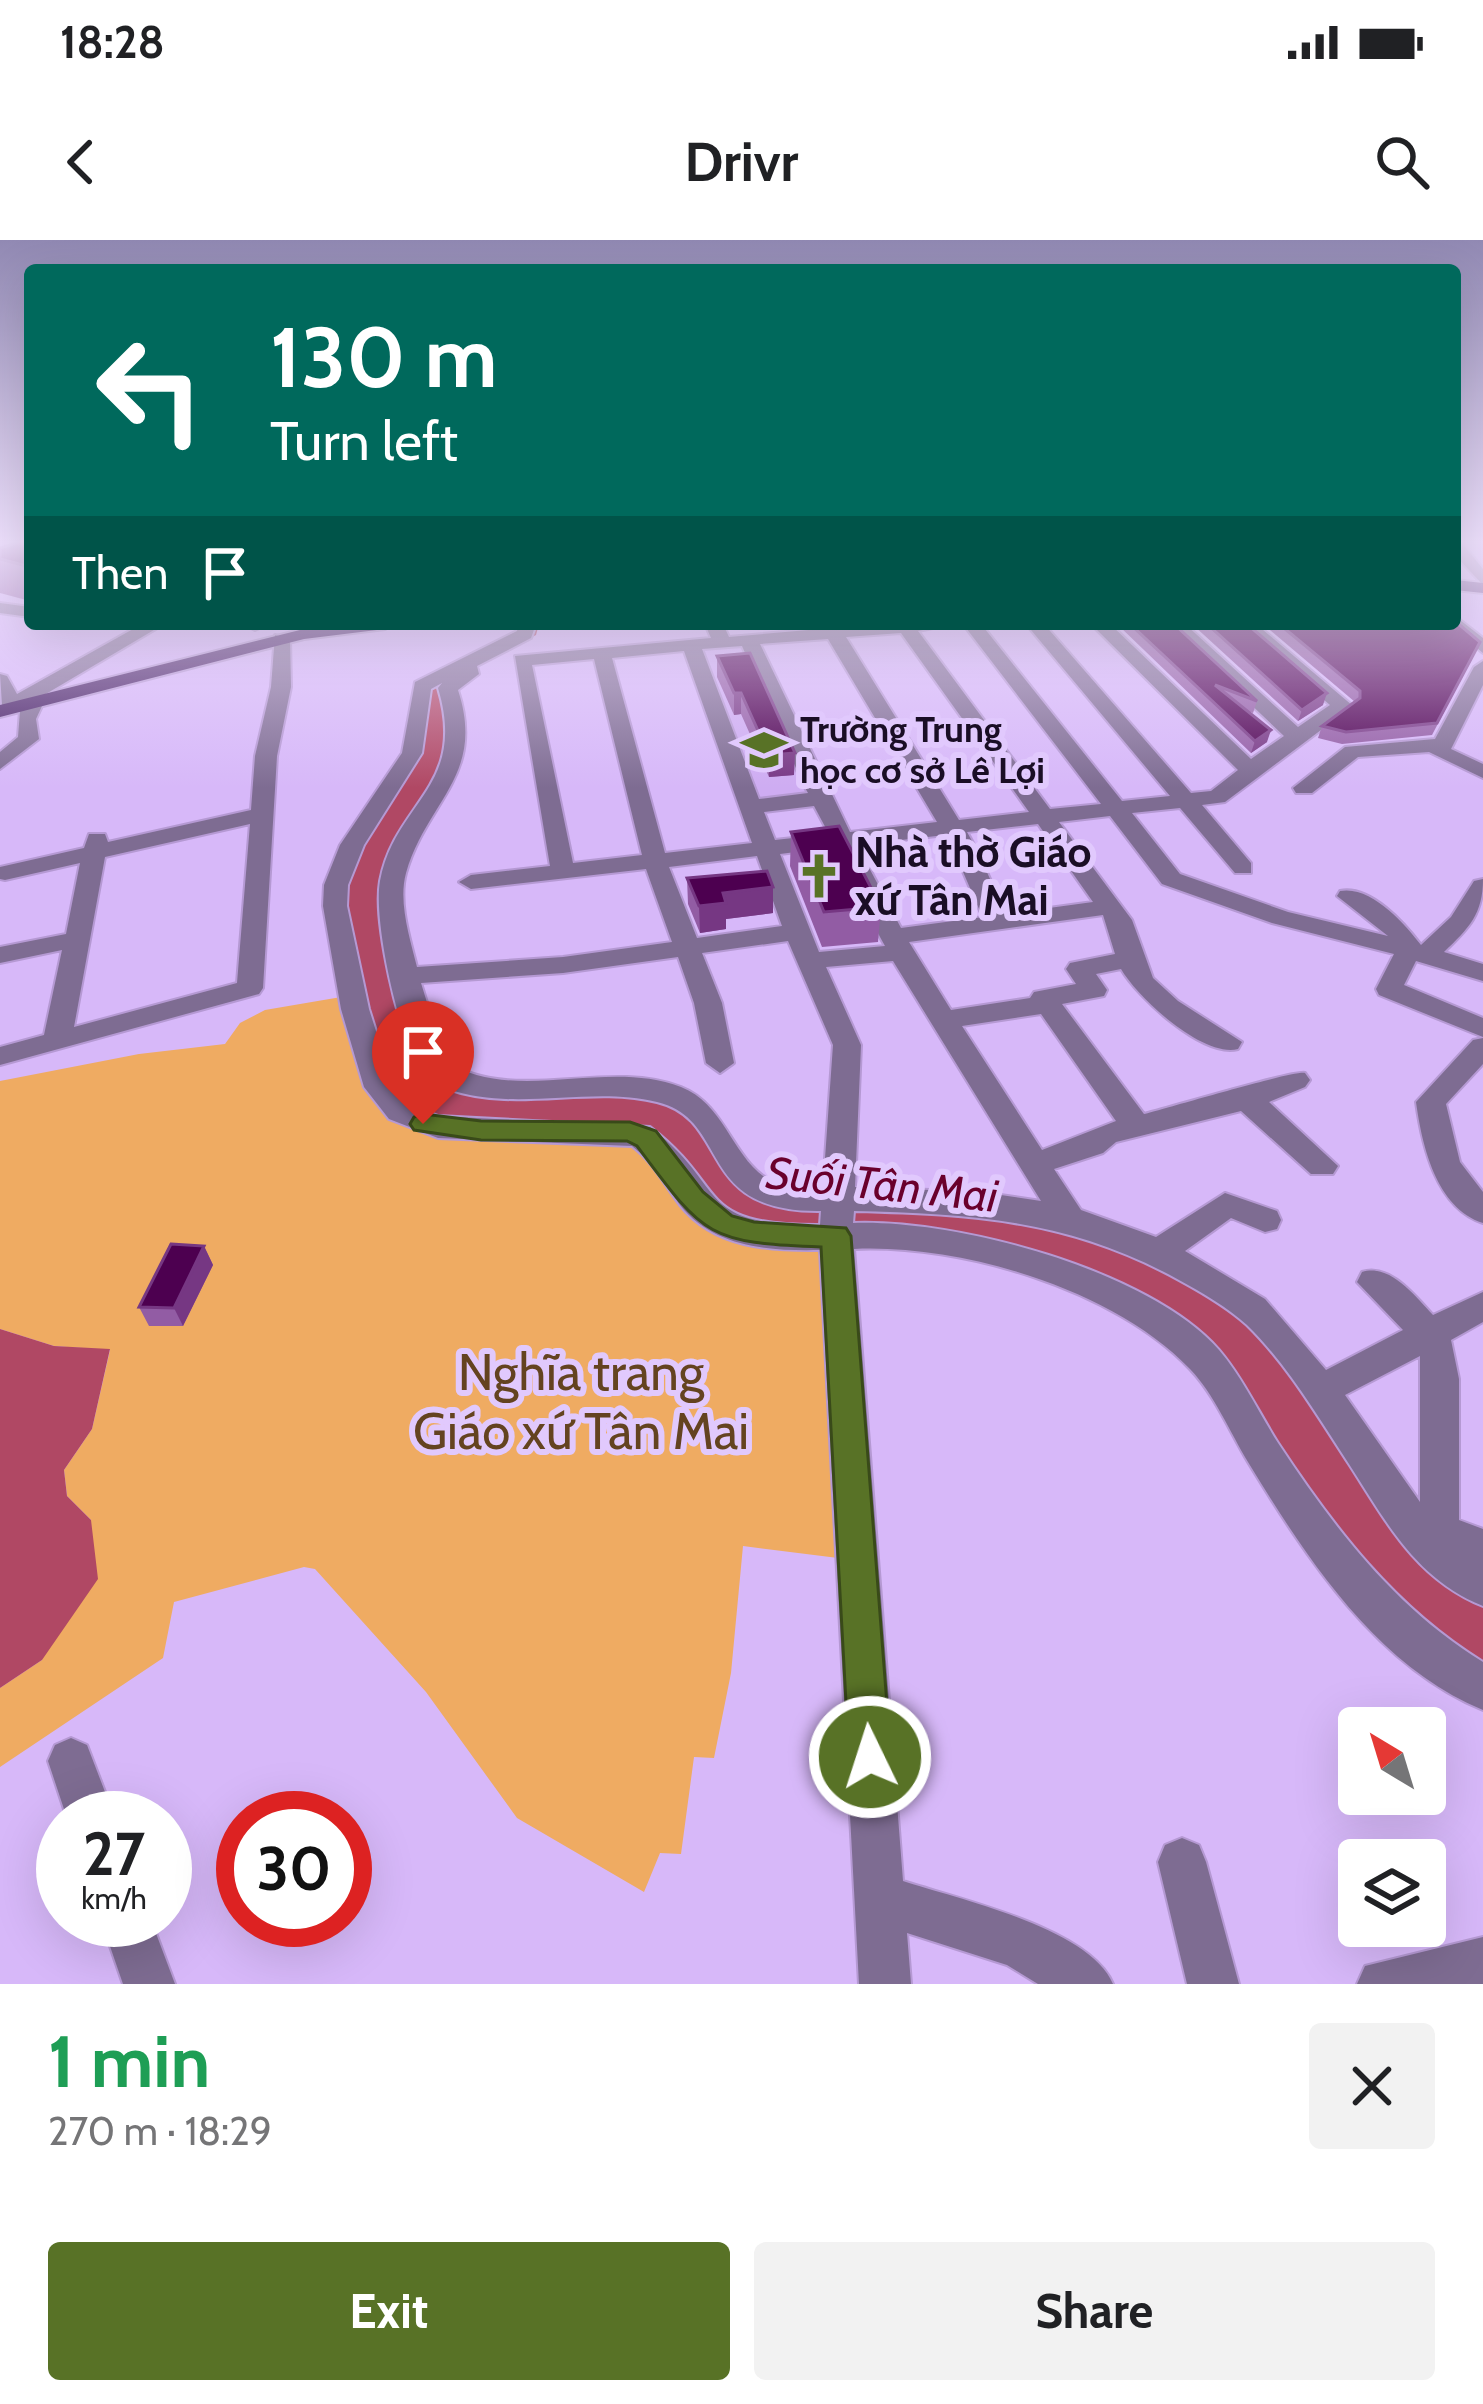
<!DOCTYPE html>
<meta charset="utf-8">
<style>
:root{--surface:#fff;--page:#f2f2f2;--text:#202124;--muted:#757577;--accent:#587226}
body{margin:0;font-family:Cabin,sans-serif;background:var(--page);color:var(--text);height:100vh;display:flex;flex-direction:column;font-size:45px;white-space:nowrap}
*{box-sizing:border-box;margin:0}
p{font-size:39px;color:var(--muted)}
.icon{flex:none;width:66px;height:66px;fill:none;stroke:currentColor;stroke-width:2;stroke-linecap:round;stroke-linejoin:round}
.map{position:relative;height:1744px;overflow:hidden}
.sheet{display:flex;flex-direction:column;background:var(--surface);flex:1}
.sheet>*{flex:none}
.top-card{position:absolute;left:24px;top:24px;width:1437px;height:366px;border-radius:12px;box-shadow:0 12px 48px #0002;background:#00695c;color:#fff;overflow:hidden}
.needle{width:78px;rotate:322deg}
.tools{position:absolute;left:1338px;top:1467px;display:grid;gap:24px}
.tools a{display:grid;place-items:center;width:108px;height:108px;border-radius:12px;background:var(--surface);box-shadow:0 12px 48px #0002;font-size:60px}
.speed{position:absolute;left:36px;top:1551px;display:flex;gap:24px;font-size:60px;font-weight:700;text-align:center}
.speed>*{display:grid;place-content:center;width:156px;height:156px;border-radius:50%;background:var(--surface);box-shadow:0 12px 48px #0002;line-height:1}
.speed small{font-size:30px;font-weight:400}
.speed .limit{border:18px solid #d22;background:#fff;color:#111}
.pin{position:absolute;display:grid;place-items:center;width:102px;height:102px;color:#fff;margin:-123px -51px;border-radius:50% 50% 50% 0;rotate:-45deg;box-shadow:0 0 12px #0007}
.pin .icon{rotate:45deg}
.me{position:absolute;width:132px;margin:-66px;rotate:356deg;stroke-linejoin:round;filter:drop-shadow(0 0 9px #0008)}
.turn{display:flex;align-items:center;gap:42px;height:252px;padding:0 48px;font-size:54px}
.turn .icon{width:156px;height:156px;stroke-width:2.5}
.turn b{display:block;font-size:84px;line-height:102px}
.then{display:flex;align-items:center;height:114px;padding:0 48px;background:#0003;gap:24px;font-size:45px}
.round{display:grid;place-items:center;flex:none;width:126px;height:126px;border-radius:12px;background:var(--page)}
.headline{display:flex;align-items:center;justify-content:space-between;height:204px;padding:0 48px}
h1{font-size:72px;font-weight:700;line-height:90px;color:#1e9e55}
.action{display:flex;gap:24px;margin-top:auto;padding:24px 48px}
.action a{flex:1;height:138px;border-radius:12px;background:var(--accent);color:#fff;font-size:48px;font-weight:700;line-height:138px;text-align:center}
.action a+a{background:var(--page);color:var(--text)}
.status{display:flex;justify-content:space-between;align-items:center;height:84px;padding:0 60px;background:var(--surface);direction:ltr}
.status svg{height:33px;fill:currentColor}
header{display:flex;justify-content:space-between;align-items:center;height:156px;padding:0 48px;background:var(--surface);font-size:54px;font-weight:700}
.map>svg:first-child{display:block}
</style>
<div class="status"><b>18:28</b><svg viewBox="0 0 49 12"><path d="M0 12V9h3v3zM5 12V6h3v6zM10 12V3h3v9zM15 12V0h3v12zM26 1h20v11H26zM47 4h2v5h-2z"/></svg></div>
<header><svg class="icon" aria-label="back" viewBox="0 0 24 24"><path d="M15 5l-7 7 7 7"/></svg>Drivr<svg class="icon" aria-label="search" viewBox="0 0 24 24"><circle cx="10" cy="10" r="6"/><path d="M15 15l6 6"/></svg></header>
<div class="map">
<svg width="1483" height="1744" viewBox="0 0 1483 1744">
<rect width="100%" height="100%" fill="#d7b8f9"/>
<path fill="#ceacf2" d="M745,403L814,555L755,563L695,407Z"/>
<path fill="#efab62" d="M347,756L355,794L626,897L827,1002L846,1319L743,1306L731,1433L714,1518L694,1517L681,1614L660,1613L644,1652L517,1578L426,1452L315,1329L304,1327L174,1362L163,1418L0,1527V1448L42,1420L91,1280L67,1256L64,1230L92,1189L110,1110L54,1106L0,1089V841L139,814L225,804L240,783L265,770Z"/>
<path fill="#b04864" d="M532,384H539L536,395L458,434L452,509L388,629L434,838L634,853L685,869L741,943L998,969L1157,1016L1250,1077L1483,1356V1436L1387,1366L1215,1119L987,1003L738,983L642,888L497,885L419,874L386,845L345,678L348,629L418,513L426,448Z
M0,1089L54,1106L110,1109L92,1189L64,1230L67,1256L91,1280L98,1339L42,1420L0,1448Z"/>
<g fill="none" stroke-linecap="round" stroke-linejoin="round">
<g stroke="#b599d3" stroke-width="4">
<path id="minor" d="M1455,303H1462L1483,329V345L1455,315Z
M0,363L30,367V377L0,373Z
M1455,376L1483,398V413L1449,385L1455,384Z
M142,384H164L34,461L42,466L36,479L39,499L0,529V512L18,497L20,471L2,465L0,434L7,436L17,454Z
M267,384L255,390L246,385L247,384Z
M518,384H536L531,398L477,426L479,434L458,450C486,536 427,560 406,633C398,662 410,699 417,727L563,717L672,702L646,629L471,649L459,642L471,635L550,626L515,416L711,398L705,384H723L729,397L877,384H952L918,391L1050,569L1101,564L963,384H981L1122,561L1170,556L1026,384H1044L1191,553L1211,551L1238,530L1091,384H1110L1251,519L1284,496L1166,384H1185L1298,487L1330,465L1236,384H1256L1353,466L1225,562L1202,565L1251,623V633H1235L1180,568L1132,573L1180,634L1288,672L1388,696L1337,656L1340,651C1371,645 1405,684 1421,705L1451,677L1474,641L1483,639C1483,674 1469,688 1444,712L1483,724V741L1416,721L1404,745L1483,778V797L1379,755L1376,749L1394,714L1272,683L1162,644L1110,576L1059,582L1132,680L1153,738L1178,761L1242,802L1238,809C1203,818 1138,758 1121,729L1096,734L1107,750L1104,756L1062,764L1144,874C1168,868 1294,830 1305,833L1310,840L1305,847L1269,862L1338,926L1333,934H1311L1241,871L1116,902L1103,913L1054,929L1081,970L1156,997L1225,953L1277,971L1281,980L1277,989L1265,992L1231,978L1185,1011L1265,1059L1326,1130L1403,1090L1357,1042L1362,1032C1390,1023 1415,1056 1433,1075L1483,1052V1082L1451,1100L1459,1139V1280L1483,1289V1366C1416,1339 1387,1283 1349,1224C1318,1177 1288,1125 1247,1085C1227,1067 1203,1053 1179,1040C1071,980 974,974 854,971L853,983C956,979 1149,1030 1219,1110C1242,1137 1259,1173 1278,1203C1334,1288 1395,1368 1483,1422V1470C1376,1426 1306,1317 1248,1222C1230,1192 1214,1154 1190,1129C1114,1049 961,1004 854,1009L903,1641C958,1659 1090,1688 1113,1744H1038L1007,1725L907,1693L911,1744H859L820,1010C770,1011 714,1008 680,965C664,944 653,922 632,906L438,898L389,879L364,847L341,769L323,666L324,645L340,605L402,513L415,442L517,391ZM901,393L1029,572L959,580L846,397ZM828,399L937,582L850,592L760,404ZM742,406L803,544L808,553L759,559L702,409ZM684,411L752,603L665,613L612,418ZM594,419L642,615L573,623L532,425ZM442,443L438,448C468,548 395,561 380,641C373,681 398,792 419,828C425,838 438,845 448,849C517,873 589,845 657,862C732,880 694,973 821,971L820,985C692,986 730,948 650,887L438,876L410,864L393,845L369,769L347,666L348,645L364,605L422,513L431,449ZM814,566L829,594L775,600L764,572ZM1038,584L1093,662L1006,674C992,646 983,619 967,592ZM945,595C961,622 969,649 983,677L901,688L857,605ZM835,607L880,697L885,706L819,712L780,614ZM757,616L782,686L697,698L669,627ZM1103,675L1115,714L1070,723L1066,729L1076,744L1034,752L1030,758L951,770L909,702ZM788,701L833,805L823,947C809,947 790,950 777,944C733,926 728,865 681,847C605,818 515,865 445,821L421,743L563,733L678,717L694,763L706,823L720,833L734,823L722,763L702,713ZM893,721L1041,961L980,952L855,947L861,805L826,727ZM1041,774L1116,881L1042,910L962,786ZM1420,1116V1262L1345,1155Z
M275,395L290,399L291,447L277,516L263,748L259,754L0,825V807L44,795L62,710L0,723V707L66,694L80,623L5,640L0,639V627L84,608L89,594H105L108,602L251,570L255,516L271,447ZM250,584L237,743L74,787L105,617Z
M1483,421V445L1451,509L1483,524V538L1429,512L1358,517L1312,553H1296L1293,548L1345,507L1435,499L1474,427Z
M1483,798V824L1446,864L1460,922L1483,952V983C1436,968 1422,905 1416,862L1473,800Z
M71,1498L87,1505L115,1578H67L48,1521L55,1505Z
M1182,1598L1199,1605L1206,1622L1239,1744H1187L1158,1622L1165,1605Z
M101,1680H151L175,1744H123Z
M1483,1697V1744H1357L1365,1726Z"/>
</g>
<g stroke="#b599d3" stroke-width="4">
<path id="major" d="M1455,340L1483,343V353L1455,350Z
M342,384H394L385,389L304,399L0,477V465L304,389Z"/>
</g>
<use href="#minor" fill="#7e6c92" fill-rule="evenodd"/>
<use href="#major" fill="#431d61" fill-rule="evenodd"/>
</g>
<path fill="#925ca4" d="M30,303V361L0,353V308Z
M1117,384H1174L1257,461L1253,473L1245,470L1267,502L1251,513Z
M1192,384H1247L1323,465L1298,481Z
M1263,384H1455L1475,413L1432,495L1342,504L1318,498L1322,486L1355,462Z
M717,416L794,535L769,537L741,474L734,475L717,437Z
M791,592L881,667L878,702L822,707L790,626Z
M687,638L773,647V673L726,679V689L700,693L688,664Z
M204,1006L213,1025L183,1086H149L139,1067Z"/>
<path fill="#763783" d="M734,453H741V474L734,475Z
M1327,453L1323,465L1298,481L1302,470Z
M1271,490L1267,502L1251,513L1255,501Z
M795,513L794,535L769,537V515Z
M773,647V673L726,679V689L700,693L699,666L723,653Z
M204,1006L213,1025L183,1086L174,1068Z"/>
<path fill="#4d0050" stroke="#763783" stroke-width="3" d="M16,303H30V327L0,319V308Z
M1455,381L1480,402L1437,483L1346,492L1322,486L1360,458V451L1279,384H1455Z
M1130,384H1174L1257,461L1215,445L1271,490L1255,501Z
M1207,384H1247L1327,453L1302,470Z
M750,413L795,513L769,515L741,453H734L717,416Z
M839,586L881,667L824,672L791,592Z
M767,631L773,647L723,653L726,663L699,666L687,638Z
M171,1004L204,1006L174,1068L139,1067Z"/>
<linearGradient id="sky" x2="0" y2="1"><stop stop-color="#9189b3"/><stop offset="0.55" stop-color="#eddffc"/><stop offset="1" stop-color="#eddffc" stop-opacity="0"/></linearGradient>
<rect width="1483" height="548" fill="url(#sky)"/>
<path fill="#587226" stroke="#394a19" stroke-width="3" d="M423,874L481,881L630,882L656,891L703,952L732,976L754,982L846,988L851,996L891,1517L885,1532L870,1538L855,1532L849,1517L821,1007C707,1003 704,996 637,906L627,901L481,900L414,890L410,884L414,877Z"/>
<defs>
<g id="school-bare" transform="scale(3.6)"><path d="M0-5L7-2L0 1L-7-2ZM-4 1L0 2.5L4 1V4Q0 6-4 4Z" fill="#587226" stroke="#e1c9fd" stroke-width="2.5" paint-order="stroke"/></g>
<g id="church-bare" transform="scale(3.6)"><path d="M-1.2-6h2.4v3.5h3.3v2.4h-3.3V6h-2.4V-.1h-3.3v-2.4h3.3Z" fill="#587226" stroke="#e1c9fd" stroke-width="2.5" paint-order="stroke"/></g>
</defs>
<g fill-rule="evenodd">
<use href="#school-bare" x="764" y="510"/>
<use href="#church-bare" x="819" y="636"/>
</g>
<g text-anchor="middle" dominant-baseline="central" stroke-width="12" stroke-linejoin="round" paint-order="stroke">
<g font-size="36" font-weight="bold" fill="#1a0e25" stroke="#e1c9fd" text-anchor="start">
<text x="800" y="489">Trường Trung<tspan x="800" dy="41">học cơ sở Lê Lợi</tspan></text>
</g>
<g font-size="42" font-weight="bold" fill="#1a0e25" stroke="#e1c9fd" text-anchor="start">
<text x="855" y="612">Nhà thờ Giáo<tspan x="855" dy="48">xứ Tân Mai</tspan></text>
</g>
<g font-size="45" font-style="italic" fill="#6a002c" stroke="#e1c9fd">
<text transform="translate(882 944) rotate(6)">Suối Tân Mai</text>
</g>
<g font-size="51" fill="#644320" stroke="#e1c9fd">
<text x="581" y="1132">Nghĩa trang<tspan x="581" dy="59">Giáo xứ Tân Mai</tspan></text>
</g>
</g>
</svg>
<div class="tools">
<a><svg class="needle" viewBox="-14 -14 28 28"><path d="M0-13l5 13h-10z" fill="#e53935"/><path d="M0 13l5-13h-10z" fill="#757577"/></svg></a>
<a><svg class="icon" aria-label="layers" viewBox="0 0 24 24"><path d="M12 4l9 5-9 5-9-5zM3 14l9 5 9-5"/></svg></a>
</div>
<div class="speed"><div>27<small>km/h</small></div><div class="limit">30</div></div>
<div class="pin" style="left:423px;top:884px;background:#d93025"><svg class="icon" aria-label="arrive" viewBox="0 0 24 24"><path d="M6 21V4h12l-3 4 3 4H6"/></svg></div>
<svg class="me" style="left:870px;top:1517px" viewBox="-20 -20 40 40"><circle r="17" fill="#587226" stroke="#fff" stroke-width="3"/><path d="M0-11L8 9 0 5-8 9z" fill="#fff"/></svg>
<div class="top-card">
<div class="turn"><svg class="icon" aria-label="left" viewBox="0 0 24 24"><path d="M17 20v-9H6M10 6l-5 5 5 5"/></svg><div><b>130 m</b>Turn left</div></div>
<div class="then">Then<svg class="icon" aria-label="arrive" viewBox="0 0 24 24"><path d="M6 21V4h12l-3 4 3 4H6"/></svg></div>
</div>
</div>
<section class="sheet">
<div class="headline"><div><h1>1 min</h1><p>270 m · 18:29</p></div><a class="round"><svg class="icon" aria-label="close" viewBox="0 0 24 24"><path d="M6 6l12 12M18 6L6 18"/></svg></a></div>
<div class="action"><a>Exit</a><a>Share</a></div>
</section>
